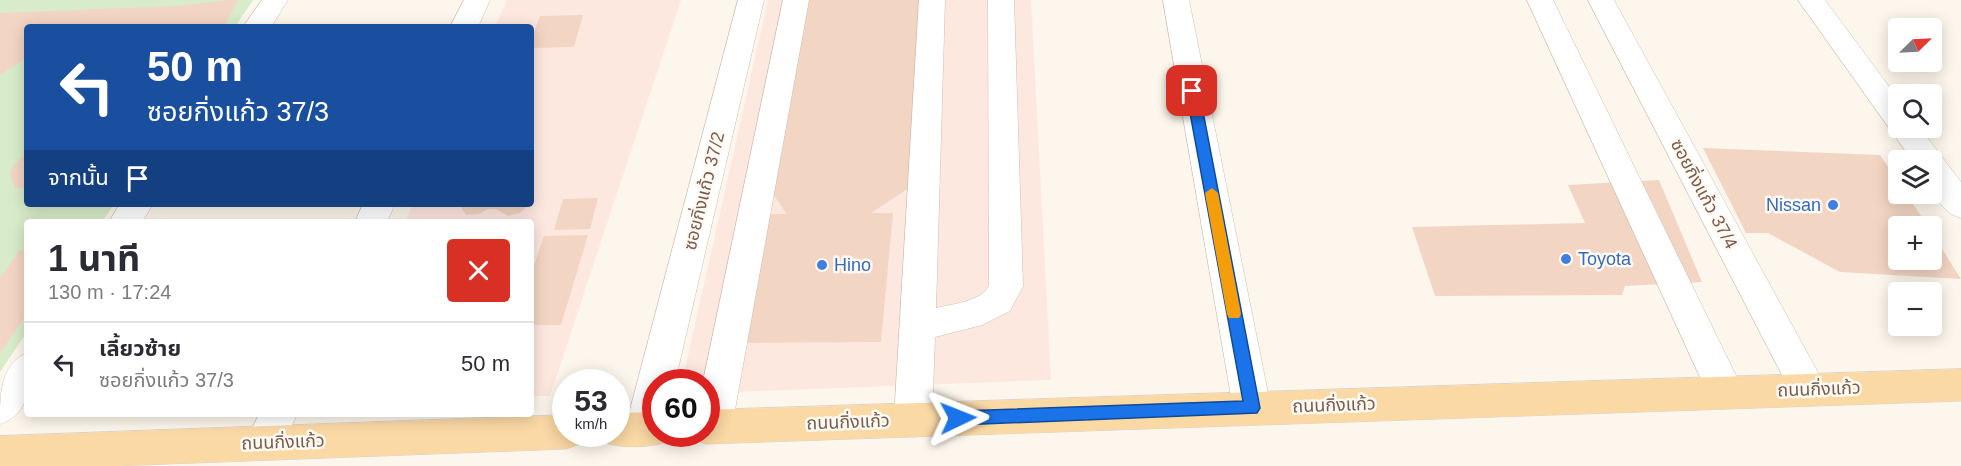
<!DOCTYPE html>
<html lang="th">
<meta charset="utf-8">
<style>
:root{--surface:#fff;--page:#f2f2f3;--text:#2b2b33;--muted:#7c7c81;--line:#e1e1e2}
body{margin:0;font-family:Helvetica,"Noto Sans Thai",sans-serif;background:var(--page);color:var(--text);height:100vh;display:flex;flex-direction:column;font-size:22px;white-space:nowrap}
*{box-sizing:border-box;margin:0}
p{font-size:20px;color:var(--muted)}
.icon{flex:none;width:33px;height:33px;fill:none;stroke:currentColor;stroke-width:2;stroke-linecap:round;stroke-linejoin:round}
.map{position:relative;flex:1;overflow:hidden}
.drawer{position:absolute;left:24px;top:219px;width:510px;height:198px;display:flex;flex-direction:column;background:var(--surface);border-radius:6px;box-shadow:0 3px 15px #0003}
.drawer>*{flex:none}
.hud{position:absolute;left:24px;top:24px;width:510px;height:183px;border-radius:6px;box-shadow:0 3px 15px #0003;background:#1a4fa0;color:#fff;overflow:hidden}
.needle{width:39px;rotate:66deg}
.controls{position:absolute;left:1888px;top:18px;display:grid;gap:12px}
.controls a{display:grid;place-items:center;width:54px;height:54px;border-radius:6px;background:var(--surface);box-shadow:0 3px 15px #0003;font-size:30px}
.speed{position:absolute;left:552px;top:369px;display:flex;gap:12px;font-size:30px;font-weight:700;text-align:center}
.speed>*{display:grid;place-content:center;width:78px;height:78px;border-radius:50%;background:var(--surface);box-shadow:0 3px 15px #0003;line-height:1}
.speed small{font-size:15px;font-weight:400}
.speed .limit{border:9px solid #d22;background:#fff;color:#111}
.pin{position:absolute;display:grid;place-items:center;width:51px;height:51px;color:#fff;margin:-26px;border-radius:12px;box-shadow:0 3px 9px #0006}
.me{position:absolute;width:66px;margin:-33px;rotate:88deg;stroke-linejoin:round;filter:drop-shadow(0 0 4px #0008)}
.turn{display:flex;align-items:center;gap:21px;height:126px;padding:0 24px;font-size:27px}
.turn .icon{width:78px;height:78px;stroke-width:2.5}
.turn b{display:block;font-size:42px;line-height:51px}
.then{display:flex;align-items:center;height:57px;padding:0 24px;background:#0003;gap:12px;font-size:22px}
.round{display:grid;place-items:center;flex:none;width:63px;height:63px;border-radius:6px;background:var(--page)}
.headline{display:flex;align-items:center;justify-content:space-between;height:102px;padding:0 24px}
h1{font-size:36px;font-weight:700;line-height:45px}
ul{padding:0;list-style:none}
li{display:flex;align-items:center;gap:18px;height:84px;padding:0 24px;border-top:2px solid var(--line)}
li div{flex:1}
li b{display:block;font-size:22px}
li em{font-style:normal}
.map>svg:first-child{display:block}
</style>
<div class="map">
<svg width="1961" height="466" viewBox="0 0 1961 466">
<rect width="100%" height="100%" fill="#fdf6ec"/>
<path fill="#fde8e0" d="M507,0H681L550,396H531V222H405L413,204H531V27H495Z
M768,0H1031L1051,380L707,393L706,382H682Z"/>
<path fill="#d8ecc9" d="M0,0H253L235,27H27V204H114L102,222H27V332L0,372Z"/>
<path fill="#f3d5c3" d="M229,0H238L225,25L204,27H27V58L0,75V13L176,6Z
M804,0H920L909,188L871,213H893L881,342L743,343L766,214H787L770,190Z
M583,15L574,47L531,48V40L540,16Z
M1703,148L1880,155L1899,183V194H1906L1928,226H1899V260H1932V233L1961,279L1840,272L1768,233H1746Z
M27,152V188H15L10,176L12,167Z
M1659,180L1702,282L1625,286L1622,295L1435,296L1412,227L1585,223L1568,185Z
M598,198L590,229L554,230L563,199Z
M459,204H529L520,213L508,216L496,209H488L479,214L466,215Z
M588,235L561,325H531V274L544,236Z
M20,250H27V314L0,353V278Z"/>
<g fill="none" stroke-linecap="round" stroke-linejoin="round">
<g stroke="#d1beb0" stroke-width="1">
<path id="minor" d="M262,0H288L271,27H243Z
M464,0H490L478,27H450Z
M738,0H764L675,382H656V434H661L658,441L644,446L630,441L625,429Z
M783,0H809L732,426L727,438L713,443L699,438L697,434H706V382H703Z
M919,0H945L936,308C952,304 980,302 989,286L988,0H1014L1023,286L1010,311L982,325L935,337L932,420L926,432L913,437L900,432L894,420Z
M1163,0H1189L1271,408L1265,420L1252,424L1239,420L1233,408Z
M1527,0H1553L1744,392L1738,403L1725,408L1712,403Z
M1588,0H1614L1821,378L1827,389L1821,400L1808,405L1795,400Z
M1798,0H1825L1899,100V128H1920L1961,182V218C1934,210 1932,185 1932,160H1912Z
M120,204H153L142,222H109Z
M363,204H395L387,222H355Z
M27,353C27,382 34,412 0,424C0,395 0,364 27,353Z
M259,414H297L279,454L265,459L251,454L246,442Z"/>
</g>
<g stroke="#dad1cd" stroke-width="1">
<path id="major" d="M1961,369V401L706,444L692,439L690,434H706V410Z
M656,412V434H673L670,441C649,448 623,449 602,442L599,434H616V413Z
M566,415V434H584L580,444L566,449L114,466H0V436Z"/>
</g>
<use href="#minor" fill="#fff" fill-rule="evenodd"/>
<use href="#major" fill="#fbd9a5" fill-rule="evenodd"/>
</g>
<path fill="#1a73e8" stroke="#114b97" stroke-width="1.5" d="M1192,87L1199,91L1260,408L1257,413L958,425L952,423L950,418L952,413L958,411L1243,401L1186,91Z"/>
<path fill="#f59e0b" d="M1212,188L1218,193L1241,314L1239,318H1229L1227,314L1205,193Z"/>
<g fill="#3f7fe0" stroke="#fffaf3" stroke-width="2">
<circle cx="1833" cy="205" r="6"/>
<circle cx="1566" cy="259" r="6"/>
<circle cx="822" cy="265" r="6"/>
</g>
<g text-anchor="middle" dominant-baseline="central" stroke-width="5" stroke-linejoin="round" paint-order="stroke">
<g font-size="18" fill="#7a5c4d" stroke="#fffaf3">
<text transform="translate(704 191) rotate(-76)">ซอยกิ่งแก้ว 37/2</text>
<text transform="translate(1704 194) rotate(62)">ซอยกิ่งแก้ว 37/4</text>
<text transform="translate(1819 389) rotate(-2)">ถนนกิ่งแก้ว</text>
<text transform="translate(1334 405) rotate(-2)">ถนนกิ่งแก้ว</text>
<text transform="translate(848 422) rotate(-2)">ถนนกิ่งแก้ว</text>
<text transform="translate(283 442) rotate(-2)">ถนนกิ่งแก้ว</text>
</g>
<g font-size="18" fill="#366cbe" stroke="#fffaf3" text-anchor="start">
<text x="1821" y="205" text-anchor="end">Nissan</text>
<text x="1578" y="259">Toyota</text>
<text x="834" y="265">Hino</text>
</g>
</g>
</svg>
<div class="controls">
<a><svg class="needle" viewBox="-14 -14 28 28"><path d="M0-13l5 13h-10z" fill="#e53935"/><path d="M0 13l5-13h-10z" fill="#7c7c81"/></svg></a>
<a><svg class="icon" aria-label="search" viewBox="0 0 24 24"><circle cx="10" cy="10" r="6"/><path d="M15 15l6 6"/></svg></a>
<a><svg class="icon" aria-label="layers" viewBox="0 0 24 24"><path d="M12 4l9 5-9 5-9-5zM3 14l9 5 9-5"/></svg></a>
<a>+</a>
<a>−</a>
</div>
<div class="speed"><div>53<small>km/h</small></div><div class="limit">60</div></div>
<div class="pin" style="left:1192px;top:91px;background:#d93025"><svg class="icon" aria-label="arrive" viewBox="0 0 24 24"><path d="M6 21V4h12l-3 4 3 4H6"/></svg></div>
<svg class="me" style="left:958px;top:418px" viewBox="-20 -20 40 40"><path d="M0-17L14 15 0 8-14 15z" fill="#1a73e8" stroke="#fff" stroke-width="4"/></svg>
<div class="hud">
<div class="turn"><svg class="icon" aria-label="left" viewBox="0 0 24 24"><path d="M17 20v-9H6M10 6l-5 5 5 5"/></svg><div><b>50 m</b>ซอยกิ่งแก้ว 37/3</div></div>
<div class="then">จากนั้น<svg class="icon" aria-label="arrive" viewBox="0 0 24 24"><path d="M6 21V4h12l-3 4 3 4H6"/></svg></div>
</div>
<section class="drawer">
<div class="headline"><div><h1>1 นาที</h1><p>130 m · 17:24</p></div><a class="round" style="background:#d93025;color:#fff"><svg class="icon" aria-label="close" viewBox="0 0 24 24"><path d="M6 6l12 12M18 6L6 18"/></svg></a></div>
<ul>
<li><svg class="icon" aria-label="left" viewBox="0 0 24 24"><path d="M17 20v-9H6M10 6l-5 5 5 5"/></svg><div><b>เลี้ยวซ้าย</b><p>ซอยกิ่งแก้ว 37/3</p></div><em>50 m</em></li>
</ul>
</section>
</div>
